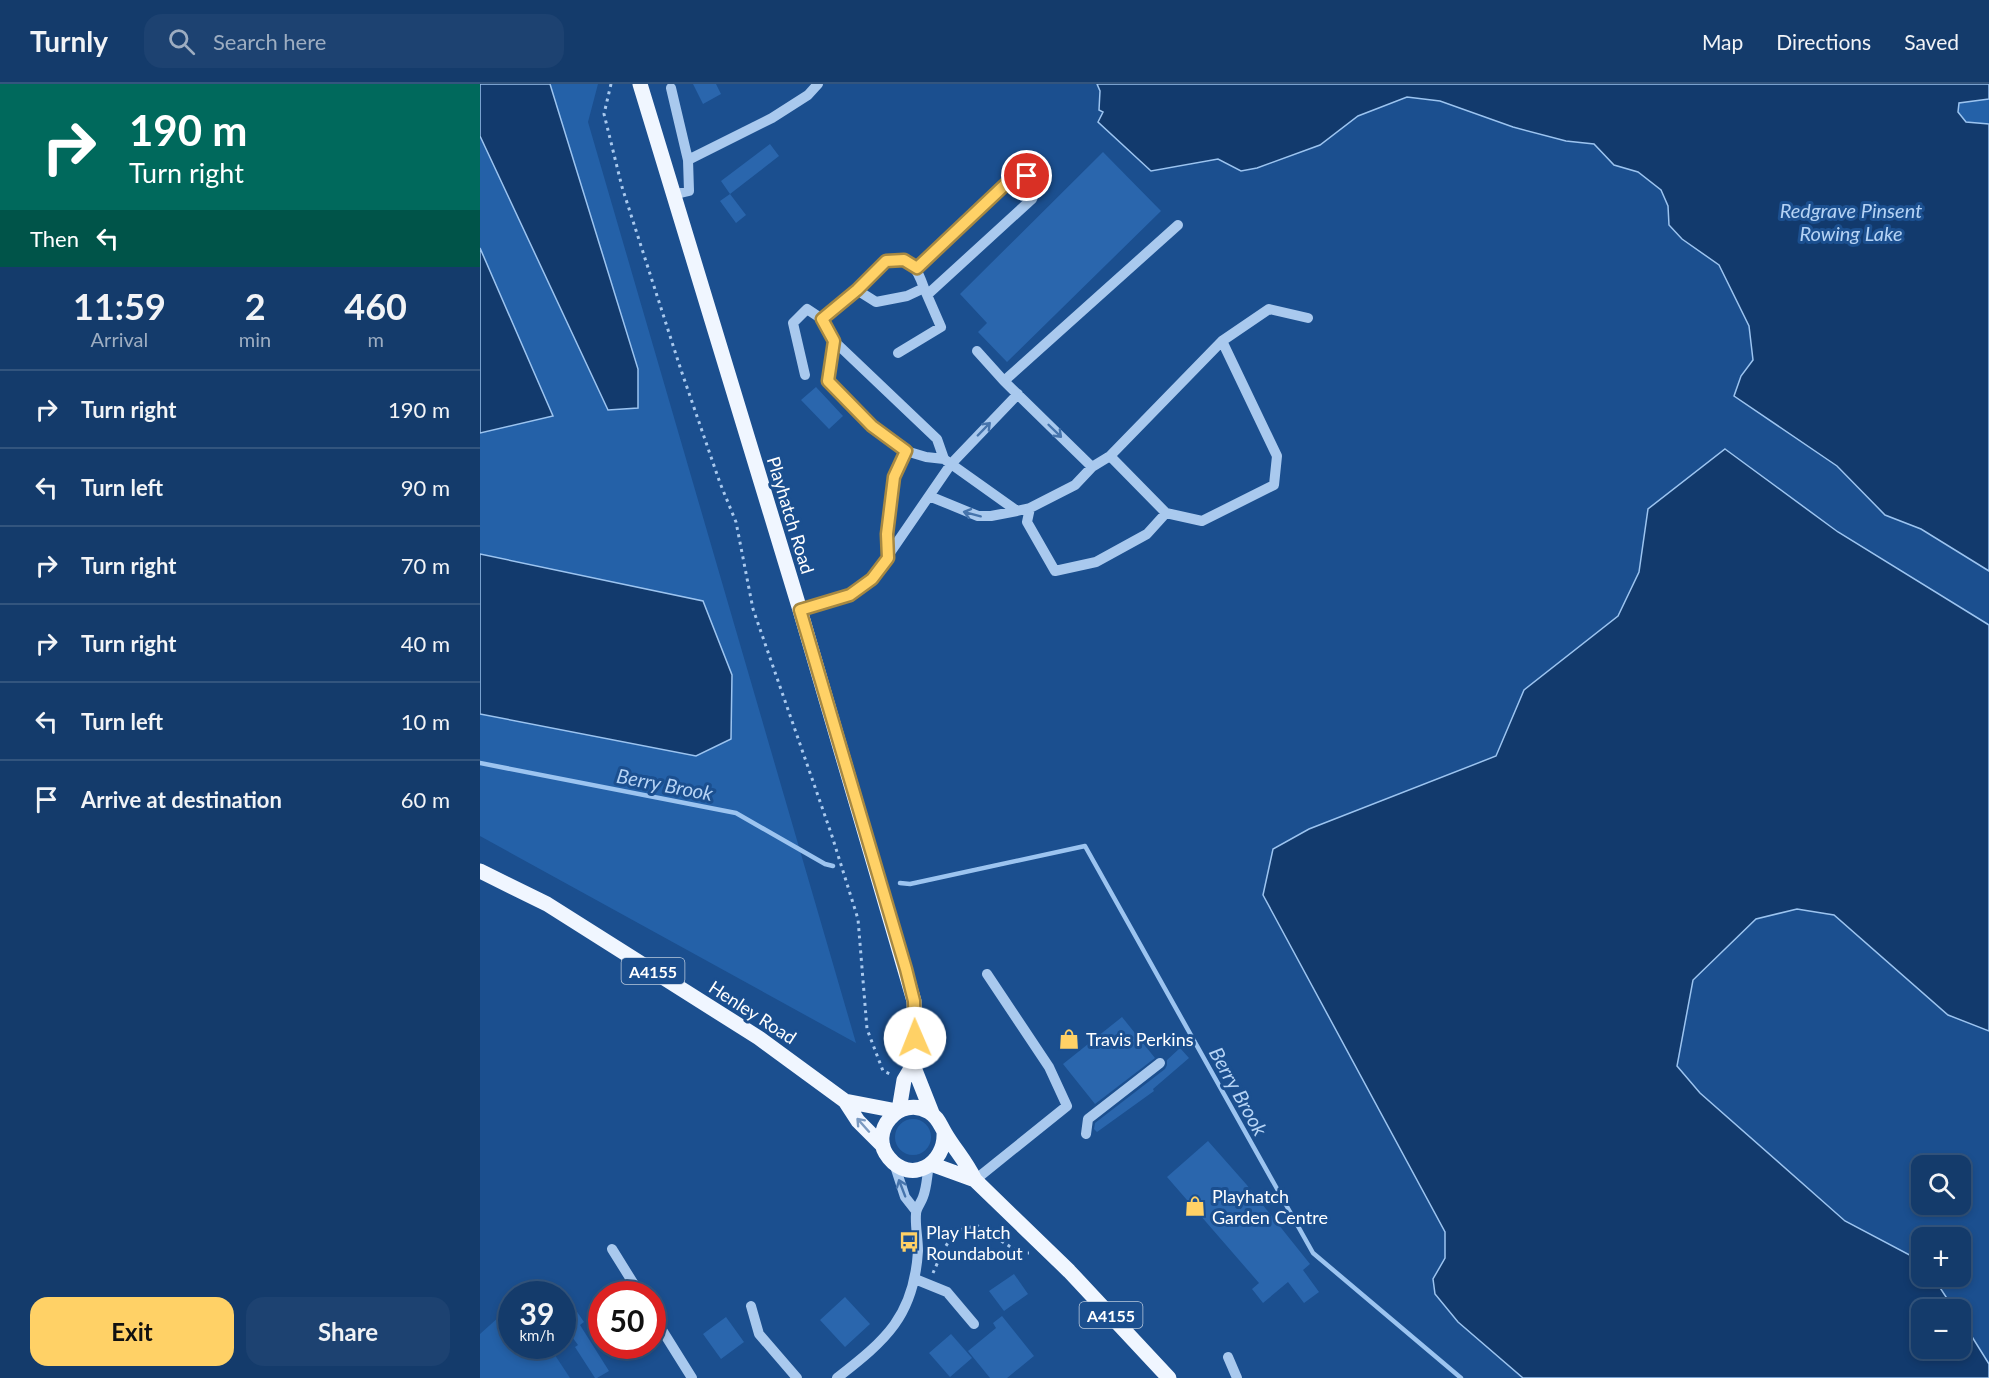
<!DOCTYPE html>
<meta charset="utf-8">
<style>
:root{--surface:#143b6b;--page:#1d4271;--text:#f1f3f6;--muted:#9dadc1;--line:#33557e;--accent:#ffd166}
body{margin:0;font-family:Lato,sans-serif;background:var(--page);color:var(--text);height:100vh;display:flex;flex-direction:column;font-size:22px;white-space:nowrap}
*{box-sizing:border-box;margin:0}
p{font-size:20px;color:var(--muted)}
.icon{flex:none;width:33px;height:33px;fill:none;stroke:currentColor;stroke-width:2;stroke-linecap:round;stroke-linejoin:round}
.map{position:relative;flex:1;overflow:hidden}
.side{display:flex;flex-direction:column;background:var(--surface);width:480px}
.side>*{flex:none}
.guide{background:#00695c;color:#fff;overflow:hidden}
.fabs{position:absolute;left:1431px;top:1071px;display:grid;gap:12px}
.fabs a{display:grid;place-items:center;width:60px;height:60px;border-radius:12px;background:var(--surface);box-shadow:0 3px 9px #0003,0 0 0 2px var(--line);font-size:30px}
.speed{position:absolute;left:18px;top:1197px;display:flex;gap:12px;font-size:30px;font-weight:700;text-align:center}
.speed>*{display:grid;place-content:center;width:78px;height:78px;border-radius:50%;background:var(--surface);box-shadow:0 3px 9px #0003,0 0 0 2px var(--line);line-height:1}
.speed small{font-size:15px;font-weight:400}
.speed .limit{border:9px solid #d22;background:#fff;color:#111}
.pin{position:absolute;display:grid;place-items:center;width:51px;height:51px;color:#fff;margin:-26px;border:3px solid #fff;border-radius:50%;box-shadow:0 2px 6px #0007}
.me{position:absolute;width:66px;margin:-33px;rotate:359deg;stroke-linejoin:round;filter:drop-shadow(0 0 4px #0008)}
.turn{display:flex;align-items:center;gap:21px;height:126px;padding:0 30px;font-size:27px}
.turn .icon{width:78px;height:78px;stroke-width:2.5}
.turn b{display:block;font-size:42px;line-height:51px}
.then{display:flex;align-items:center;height:57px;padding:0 30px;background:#0003;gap:12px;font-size:22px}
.eta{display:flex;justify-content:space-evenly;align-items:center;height:102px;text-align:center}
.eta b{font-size:36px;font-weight:700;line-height:42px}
.primary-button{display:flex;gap:12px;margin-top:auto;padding:12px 30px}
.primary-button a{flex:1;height:69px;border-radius:18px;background:var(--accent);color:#111;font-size:24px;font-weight:700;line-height:69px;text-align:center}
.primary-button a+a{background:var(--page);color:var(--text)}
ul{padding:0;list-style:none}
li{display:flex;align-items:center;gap:18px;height:78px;padding:0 30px;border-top:2px solid var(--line)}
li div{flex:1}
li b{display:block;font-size:22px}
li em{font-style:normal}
header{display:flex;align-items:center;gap:36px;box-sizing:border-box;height:84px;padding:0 30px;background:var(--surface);border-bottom:2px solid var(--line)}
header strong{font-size:28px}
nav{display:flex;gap:33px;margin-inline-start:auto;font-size:21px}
.search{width:420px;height:54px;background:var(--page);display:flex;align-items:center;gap:15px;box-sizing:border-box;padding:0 21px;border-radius:18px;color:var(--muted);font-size:22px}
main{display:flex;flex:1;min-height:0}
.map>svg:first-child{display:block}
</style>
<header>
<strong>Turnly</strong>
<div class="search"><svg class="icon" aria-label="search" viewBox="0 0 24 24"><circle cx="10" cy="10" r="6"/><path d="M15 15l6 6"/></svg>Search here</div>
<nav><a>Map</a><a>Directions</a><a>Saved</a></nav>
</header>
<main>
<section class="side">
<div class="guide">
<div class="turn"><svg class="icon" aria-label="right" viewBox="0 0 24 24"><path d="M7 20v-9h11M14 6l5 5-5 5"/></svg><div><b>190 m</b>Turn right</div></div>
<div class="then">Then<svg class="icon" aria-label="left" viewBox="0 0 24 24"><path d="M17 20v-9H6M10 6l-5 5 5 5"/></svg></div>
</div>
<div class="eta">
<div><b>11:59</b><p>Arrival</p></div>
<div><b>2</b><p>min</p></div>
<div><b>460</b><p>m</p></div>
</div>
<ul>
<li><svg class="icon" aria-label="right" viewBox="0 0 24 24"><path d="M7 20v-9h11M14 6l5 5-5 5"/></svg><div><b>Turn right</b></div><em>190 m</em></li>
<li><svg class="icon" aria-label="left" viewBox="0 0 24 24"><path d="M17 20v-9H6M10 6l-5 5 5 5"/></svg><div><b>Turn left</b></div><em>90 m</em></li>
<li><svg class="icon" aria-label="right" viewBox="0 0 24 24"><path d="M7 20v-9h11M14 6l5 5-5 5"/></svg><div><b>Turn right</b></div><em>70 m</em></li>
<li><svg class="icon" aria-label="right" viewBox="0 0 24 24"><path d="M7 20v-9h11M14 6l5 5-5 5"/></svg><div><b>Turn right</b></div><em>40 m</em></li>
<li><svg class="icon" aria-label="left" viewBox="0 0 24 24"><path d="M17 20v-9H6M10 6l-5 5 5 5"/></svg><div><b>Turn left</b></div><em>10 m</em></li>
<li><svg class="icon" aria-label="arrive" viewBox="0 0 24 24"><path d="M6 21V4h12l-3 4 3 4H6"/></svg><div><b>Arrive at destination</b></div><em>60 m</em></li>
</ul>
<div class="primary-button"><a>Exit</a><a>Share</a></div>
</section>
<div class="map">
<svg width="1509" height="1294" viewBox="0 0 1509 1294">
<rect width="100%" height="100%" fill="#1b4f8f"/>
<path fill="#2461a8" d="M0,0H118L108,38L376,959L0,752Z
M1509,15V40L1486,38L1478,28L1479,19Z
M415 1053a18 18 0 1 1 36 0a18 18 0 1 1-36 0Z
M31,1222L32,1262H69L90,1294H0V1250Z"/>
<path fill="#123a6d" stroke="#9cc4f0" stroke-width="1.5" d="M0,0H70L158,285V324L128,326L0,52Z
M617,0H1509V15L1479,19L1478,28L1486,38L1509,40V487L1441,445L1405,431L1357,382L1254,312L1261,292L1273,276L1269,242L1239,181L1202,155L1189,141L1188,122L1181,106L1158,88L1134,81L1114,60L1086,57L1033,43L960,17L927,13L878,32L840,61L777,84L761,87L738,75L671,87L618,38L623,28L619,26L620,7Z
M0,164L73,332L0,349Z
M1245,365L1358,448L1509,541V947L1468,931L1354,831L1317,825L1276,835L1213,896L1197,982L1220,1009L1365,1137L1441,1177L1442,1192L1453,1193L1474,1225L1442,1226V1264H1480L1481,1235L1509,1280V1294H1043L978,1238L955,1210L953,1195L965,1174V1148L783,811L793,765L829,745L1016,672L1044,606L1138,532L1159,488L1168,425Z
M0,470L223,517L252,591L251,655L216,672L0,630Z"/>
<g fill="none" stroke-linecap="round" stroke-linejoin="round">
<path stroke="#9cc4f0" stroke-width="4.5" d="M0,679L256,729L345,780L353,782
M420,799L430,800L605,762L833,1169L981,1294"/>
</g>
<path fill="#2a66ad" d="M213,0H236L241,10L223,20Z
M290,60L299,72L250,110L241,97Z
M623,68L681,127L527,278L498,248L507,239L480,210Z
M250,110L266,131L256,139L240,117Z
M336,303L363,332L349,345L321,316Z
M642,933L675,974L615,1020L583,980Z
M700,964L709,974L673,1005L674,1007L617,1048L614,1045L615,1039L685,985L687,981V976Z
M728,1057L766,1100L830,1180L823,1186L839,1208L824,1219L808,1198L783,1219L772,1205L779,1199L687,1093Z
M534,1190L548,1210L524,1227L509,1207Z
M82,1206L104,1238L100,1241L129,1287L117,1294H115L95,1263L98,1261L82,1239Z
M365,1213L390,1240L365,1263L340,1236Z
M522,1232L554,1272L527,1294H510L488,1267L516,1244L513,1239Z
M246,1233L264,1258L241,1275L223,1250Z
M471,1250L492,1274L470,1293L449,1269Z"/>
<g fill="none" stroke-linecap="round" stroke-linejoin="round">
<path stroke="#a9c9ee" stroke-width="3" stroke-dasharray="3 4.5" stroke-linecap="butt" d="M131,0L124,30L142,103L200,283L240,399L256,438L273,525L352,752L378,835L387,945L403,987L410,990
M453,1189C459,1176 466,1156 479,1147C483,1144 492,1143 498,1142L540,1169H549"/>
<path stroke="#a9c9ee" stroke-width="10" d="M191,4L208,76L209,107L192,111
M208,76L292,34L328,11L338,0
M437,184L530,96L547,92L554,97L556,106L552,115L447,211
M342,235L354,257L457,355L464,375
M354,257L348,297L392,342L426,367L414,393L407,450L408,474
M497,267L524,297L612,383
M418,269L461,243L444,204
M325,291L313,239L327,225L342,235L377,206L406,177C432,176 436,181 444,204L427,212L396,218L377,206
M524,297L698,141
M426,367L446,373L464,375L537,427
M630,372L686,429
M449,412L498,432H511L537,427L550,424L595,401L612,383L630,372L742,257L789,225L828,234
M550,424L547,438L575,487L616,478L667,450L686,429L722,437L794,401L797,372L742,257
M320,526L370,511L392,495L471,380L538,310
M606,1050L608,1035L680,979
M414,1079L425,1113L436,1127
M495,1096L587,1022L569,983L507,890
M132,1165L160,1210
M435,1195L467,1208L494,1240
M271,1222L279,1250L317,1294
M172,1230L212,1294
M748,1273L757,1294
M357,1294C406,1256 434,1232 438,1167C438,1154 435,1142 436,1130C436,1124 441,1119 443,1113C447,1103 447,1091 449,1081"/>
<path stroke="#f0f6ff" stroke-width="15" d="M160,0L320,526L434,917L435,954L433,981L424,996L419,1026
M0,787L67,820L279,954L365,1017L378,1037L403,1062
M433,981L452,1029
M365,1017L417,1027
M464,1048C466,1080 431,1101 409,1074C387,1048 420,1010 449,1028C458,1033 460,1041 465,1049C475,1066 486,1077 495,1096L589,1187L689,1294
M451,1080L495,1096"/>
</g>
<defs><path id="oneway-shaft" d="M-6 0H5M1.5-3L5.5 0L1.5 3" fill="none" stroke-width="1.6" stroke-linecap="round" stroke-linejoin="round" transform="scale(1.5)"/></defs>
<g stroke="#4674ac">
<use href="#oneway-shaft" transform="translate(504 345) rotate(-46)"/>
<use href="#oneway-shaft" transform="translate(575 347) rotate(44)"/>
<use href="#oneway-shaft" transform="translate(492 430) rotate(-165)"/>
<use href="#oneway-shaft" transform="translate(422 1104) rotate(-111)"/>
</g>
<use stroke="#7b9ac1" href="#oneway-shaft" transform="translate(383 1041) rotate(-132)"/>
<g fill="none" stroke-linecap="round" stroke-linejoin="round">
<g stroke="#a68842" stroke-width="15">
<path id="route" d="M435,954L434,917L426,885L320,526L370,511L392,495L408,474L407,450L414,393L426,367L392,342L348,297L354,257L342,235L377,206L406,177L424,176L437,184L530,96L547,92"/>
</g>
<use href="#route" stroke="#ffd166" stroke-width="10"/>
</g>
<defs>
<g id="shop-bare" transform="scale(1.62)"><path d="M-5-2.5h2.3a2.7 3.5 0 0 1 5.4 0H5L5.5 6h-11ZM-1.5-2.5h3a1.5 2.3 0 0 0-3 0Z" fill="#ffd166" stroke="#1b4f8f" stroke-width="2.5" paint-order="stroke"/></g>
<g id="bus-bare" transform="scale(1.62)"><path d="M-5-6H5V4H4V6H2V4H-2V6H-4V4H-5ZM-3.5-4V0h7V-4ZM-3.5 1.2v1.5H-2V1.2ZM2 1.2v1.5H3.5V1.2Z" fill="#ffd166" stroke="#1b4f8f" stroke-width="2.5" paint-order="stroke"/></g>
</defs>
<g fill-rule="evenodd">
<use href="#shop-bare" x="589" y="955"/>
<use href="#shop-bare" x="715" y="1122"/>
<use href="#bus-bare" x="429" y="1158"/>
</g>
<g text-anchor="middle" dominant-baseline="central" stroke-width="6" stroke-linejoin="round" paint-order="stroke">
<g fill="#1b4f8f" stroke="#bbcadd" stroke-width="1.5">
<rect x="141.5" y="874" width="63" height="26" rx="4.5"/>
<rect x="599.5" y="1218" width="63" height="26" rx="4.5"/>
</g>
<g font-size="16" font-weight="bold" fill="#fff">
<text x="173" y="887">A4155</text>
<text x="631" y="1231">A4155</text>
</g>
<g font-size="18" fill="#fff" stroke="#1b4f8f">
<text transform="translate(311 431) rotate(73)">Playhatch Road</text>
<text transform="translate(273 928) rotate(33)">Henley Road</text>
</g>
<g font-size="18" fill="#fff" stroke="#1b4f8f" text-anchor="start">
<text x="606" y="955">Travis Perkins</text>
<text x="732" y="1112">Playhatch<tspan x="732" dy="21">Garden Centre</tspan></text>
<text x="446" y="1148">Play Hatch<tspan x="446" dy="21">Roundabout</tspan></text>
</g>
<g font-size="20" font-style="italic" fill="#b5d3f5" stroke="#1b4f8f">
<text x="1371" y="126">Redgrave Pinsent<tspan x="1371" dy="23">Rowing Lake</tspan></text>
<text transform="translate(185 700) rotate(11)">Berry Brook</text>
<text transform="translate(759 1007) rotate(61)">Berry Brook</text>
</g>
</g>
</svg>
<div class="fabs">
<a><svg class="icon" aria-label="search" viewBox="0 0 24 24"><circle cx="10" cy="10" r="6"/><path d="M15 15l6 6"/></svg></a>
<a>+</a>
<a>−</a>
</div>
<div class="speed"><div>39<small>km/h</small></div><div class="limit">50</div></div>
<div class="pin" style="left:547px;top:92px;background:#d93025"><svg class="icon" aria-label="arrive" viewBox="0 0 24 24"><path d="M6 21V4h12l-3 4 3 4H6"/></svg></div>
<svg class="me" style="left:435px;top:954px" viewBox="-20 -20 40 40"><circle r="19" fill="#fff"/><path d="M0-13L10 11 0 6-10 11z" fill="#ffd166"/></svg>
</div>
</main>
